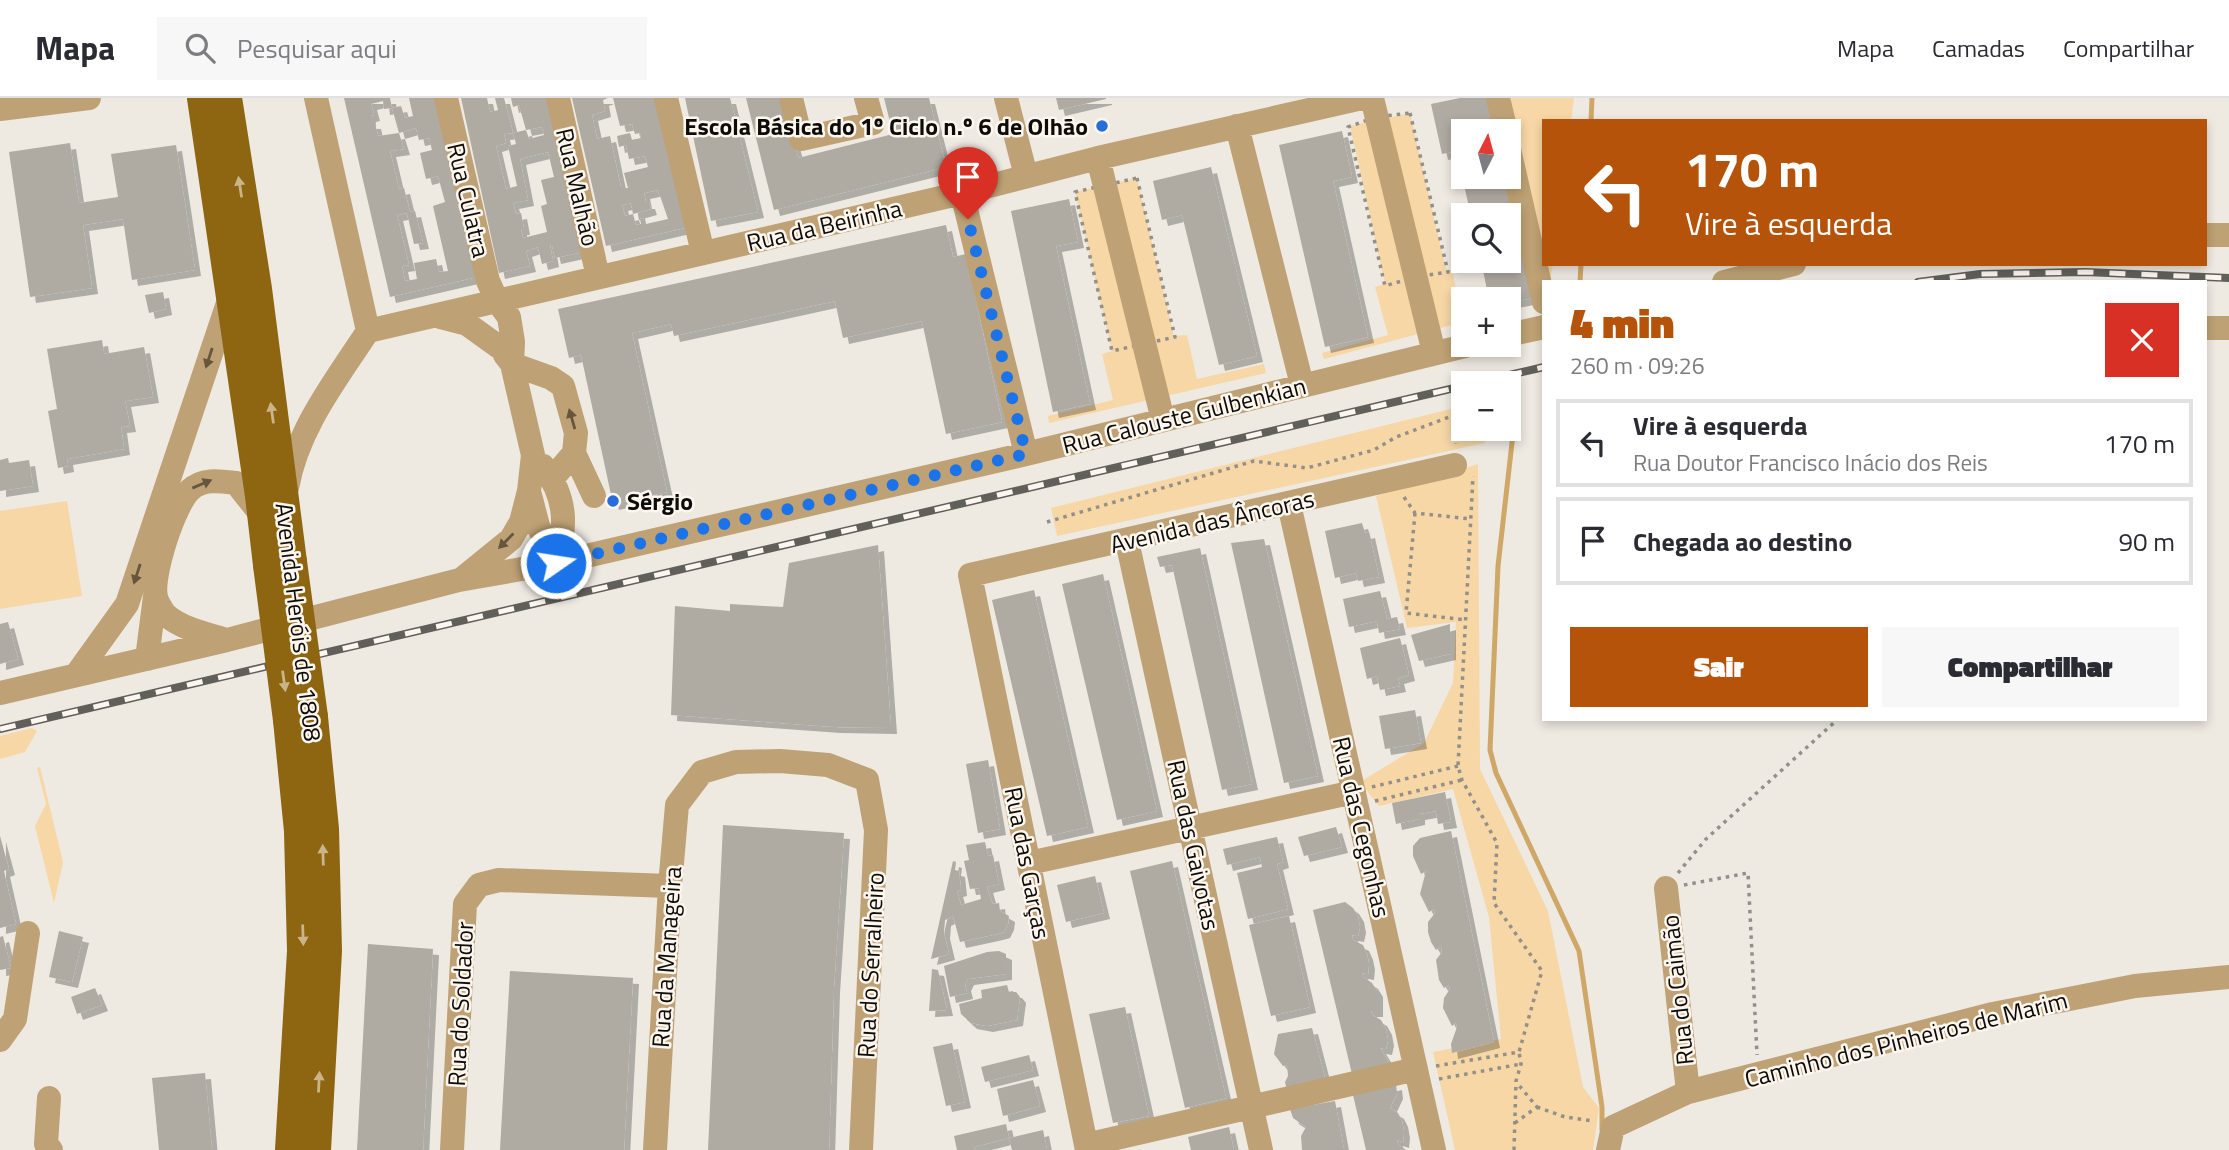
<!DOCTYPE html>
<html lang="pt">
<meta charset="utf-8">
<style>
:root{--surface:#fff;--page:#f7f7f7;--text:#2b2b33;--muted:#7c7c81;--line:#e1e1e2;--accent:#b45309}
body{margin:0;font-family:"Titillium Web",sans-serif;background:var(--page);color:var(--text);height:100vh;display:flex;flex-direction:column;font-size:26px;white-space:nowrap}
*{box-sizing:border-box;margin:0}
p{font-size:23px;color:var(--muted)}
.icon{flex:none;width:38px;height:38px;fill:none;stroke:currentColor;stroke-width:2;stroke-linecap:round;stroke-linejoin:round}
.map{position:relative;flex:1;overflow:hidden}
.panel{position:absolute;left:1542px;top:182px;width:665px;height:441px;display:flex;flex-direction:column;background:var(--surface);border-radius:0px;box-shadow:0 4px 10px #0003}
.panel>*{flex:none}
.banner{position:absolute;left:1542px;top:21px;width:665px;height:147px;border-radius:0px;box-shadow:0 4px 10px #0003;background:#b45309;color:#fff;overflow:hidden}
.needle{width:46px;rotate:6deg}
.fabs{position:absolute;left:1451px;top:21px;display:grid;gap:14px}
.fabs a{display:grid;place-items:center;width:70px;height:70px;border-radius:0px;background:var(--surface);box-shadow:0 4px 10px #0003;font-size:35px}
.pin{position:absolute;display:grid;place-items:center;width:60px;height:60px;color:#fff;margin:-72px -30px;border-radius:50% 50% 50% 0;rotate:-45deg;box-shadow:0 0 7px #0007}
.pin .icon{rotate:45deg}
.me{position:absolute;width:77px;margin:-38px;rotate:77deg;stroke-linejoin:round;filter:drop-shadow(0 0 5px #0008)}
.turn{display:flex;align-items:center;gap:24px;height:147px;padding:0 28px;font-size:32px}
.turn .icon{width:91px;height:91px;stroke-width:2.5}
.turn b{display:block;font-size:49px;line-height:60px}
.round{display:grid;place-items:center;flex:none;width:74px;height:74px;border-radius:0px;background:var(--page)}
.headline{display:flex;align-items:center;justify-content:space-between;height:119px;padding:0 28px}
h1{font-size:42px;font-weight:800;line-height:52px;color:var(--accent)}
.cta{display:flex;gap:14px;margin-top:auto;padding:14px 28px}
.cta a{flex:1;height:80px;border-radius:0px;background:var(--accent);color:#fff;font-size:28px;font-weight:800;line-height:80px;text-align:center}
.cta a+a{background:var(--page);color:var(--text)}
ul{padding:0;list-style:none}
li{display:flex;align-items:center;gap:21px;height:88px;margin:0 14px 10px;padding:0 14px;border:4px solid var(--line);border-radius:0px}
li div{flex:1}
li b{display:block;font-size:26px}
li em{font-style:normal}
header{display:flex;align-items:center;gap:42px;box-sizing:border-box;height:98px;padding:0 35px;background:var(--surface);border-bottom:2px solid var(--line)}
header strong{font-size:33px}
nav{display:flex;gap:38px;margin-inline-start:auto;font-size:24px}
.search{width:490px;height:63px;background:var(--page);display:flex;align-items:center;gap:18px;box-sizing:border-box;padding:0 24px;border-radius:0px;color:var(--muted);font-size:26px}
.map>svg:first-child{display:block}
</style>
<header>
<strong>Mapa</strong>
<div class="search"><svg class="icon" aria-label="search" viewBox="0 0 24 24"><circle cx="10" cy="10" r="6"/><path d="M15 15l6 6"/></svg>Pesquisar aqui</div>
<nav><a>Mapa</a><a>Camadas</a><a>Compartilhar</a></nav>
</header>
<div class="map">
<svg width="2229" height="1052" viewBox="0 0 2229 1052">
<defs>
<filter id="shadow"><feDropShadow dx="6" dy="6" stdDeviation="0" flood-color="#0004"/></filter>
</defs>
<rect width="100%" height="100%" fill="#eee9e1"/>
<path fill="#f7d7a6" d="M1507,0H1574L1571,23H1544V166H1553L1550,184H1547Z
M1410,15L1446,172H1452L1463,224L1324,261L1322,255L1388,237L1375,189L1385,186L1350,28Z
M1137,80L1174,238L1187,237L1197,281L1264,266L1266,275L1049,325L1048,318L1113,302L1102,256L1112,253L1075,94Z
M1463,308V331H1485V345L1057,438L1051,410Z
M1478,366L1480,671L1548,813L1583,989L1599,1010L1593,1052H1455L1433,954L1501,941L1489,819L1453,691L1379,708L1360,684L1424,645L1453,585L1456,524L1407,530L1376,398Z
M67,403L82,498L0,511V413Z
M32,630L37,633L25,654L0,661V638Z
M40,669L63,764L54,805L35,728L46,706L37,670Z"/>
<g fill="none" stroke-linecap="round" stroke-linejoin="round">
<path stroke="#cfa766" stroke-width="5" d="M1591,23L1592,0
M1580,184L1581,166
M1517,301L1498,468L1490,652L1496,675L1579,853L1602,1009V1032"/>
</g>
<path fill="#afaaa2" fill-rule="evenodd" filter="url(#shadow)" d="M344,0H390L392,10L384,11L383,3L371,6L374,17L370,18V25H375L378,38L399,35L404,51L390,53L399,91L404,90L410,114L415,113L423,145L414,146L407,115L397,117L409,167L402,168L405,183L417,181L414,165L436,161L439,174L448,173L433,108L445,104L438,78L426,81L420,55L432,52L429,40L419,42L416,30L399,35L392,10L401,8L405,20L413,18L409,0H439L481,178L390,199Z
M461,0H487L490,14L498,12L495,0H504L513,35L504,36L506,45L496,48L506,91L517,88L508,48L516,46L513,35L526,32L519,7L513,9L511,0H548L587,153L555,160L552,147H550L553,163L542,166L538,149L526,153L530,168L499,175ZM542,29L544,37L529,41L526,32ZM548,54L554,79L541,82L547,106L541,108L547,134L523,140L521,131H524L521,115L516,116L513,105L528,102L520,61Z
M572,0H608L603,2L605,13L592,17L597,41L610,38L621,90H628L624,75L648,69L645,58L629,61L626,47L619,49L617,38L630,35L632,42L641,40L640,35L635,36L632,26L620,28L613,0H658L693,128L606,148ZM658,92L668,121L646,126L645,120L640,121L641,126L636,127L633,116L625,118L622,107L631,105L633,116L651,111L649,105H646L644,95Z
M685,0H730L758,114L711,123Z
M746,0H783L798,60L893,36L884,0H929L946,69L774,112Z
M1056,0H1106V1L1059,12Z
M1460,0H1493L1500,33H1463L1462,77L1457,53L1442,56L1431,6Z
M1342,33L1352,79L1333,83L1368,239L1325,249L1279,47Z
M70,45L79,105L118,99L111,56L176,47L195,172L132,182L123,121L83,127L92,190L30,199L9,54Z
M1211,69L1257,258L1219,267L1182,117L1162,122L1153,83Z
M1462,79H1510L1537,199L1508,205V201H1489L1481,163H1508V117H1471Z
M1069,101L1078,144L1056,148L1090,306L1053,314L1011,113Z
M946,127L953,159L966,156L1002,324L946,336L922,223L843,240L835,203L674,238L671,226L632,235L667,394L613,406L581,257L569,260L558,211Z
M163,194L166,211L149,215L145,197Z
M102,242L104,256L144,249L153,299L125,303L130,328L121,329L124,351L67,361L68,368L58,370L48,313L57,311L47,251Z
M8,360L9,365L29,362L33,388L0,393V362Z
M1362,425L1365,435L1369,434L1379,479L1358,483L1356,475L1335,480L1325,433Z
M1264,441L1318,678L1284,685L1231,445Z
M878,447L891,630L835,629L671,617L675,508L730,513V506L783,509L789,465Z
M1200,450L1252,686L1222,692L1172,467L1160,469L1157,459Z
M1103,476L1157,713L1117,722L1062,486Z
M1034,492L1088,729L1047,738L992,502Z
M1380,493L1387,521L1397,519L1400,531L1379,535L1377,523L1349,529L1343,501Z
M8,524L18,561L0,566V526Z
M1450,526V556L1419,563L1411,537Z
M1400,540L1409,577L1398,580L1400,588L1380,592L1377,578L1367,581L1360,550Z
M1415,612L1421,645L1385,651L1379,618Z
M988,662L1000,731L978,735L966,666Z
M1445,694L1451,724L1438,726L1436,713L1419,716V721L1396,726L1392,705Z
M723,727L844,735L834,889L829,1052H708Z
M1336,729L1342,749L1304,758L1298,739Z
M1451,733L1494,944L1452,955L1451,946L1457,929L1456,925L1452,928L1443,910L1444,900L1450,891L1449,887L1444,890L1439,882L1436,862L1442,854L1441,848L1436,852L1431,844L1428,834V824L1435,815L1434,811L1429,814L1420,796L1426,773L1421,776L1413,758V748L1420,740Z
M0,738L9,771L4,773L16,826L0,830Z
M1277,739L1283,764L1277,766L1288,811L1248,821L1237,775L1262,769L1260,759L1227,767L1223,751Z
M985,744L988,758L993,757L999,786L987,789L990,799L993,806L999,805L1000,813L1009,818L1008,826L1004,834L997,836L960,844L953,818L945,822L944,835L949,856L931,861L953,763L956,764L955,772L959,773L961,792L957,793L961,807L981,801L979,790L970,791L964,763L969,762L966,747Z
M1172,763L1226,1000L1185,1010L1130,773Z
M1095,778L1104,815L1066,824L1057,787Z
M1345,804L1353,810L1358,818L1360,829L1358,838L1352,837L1353,842L1363,847L1367,856L1369,866L1368,876L1362,875L1363,879L1372,885L1377,893V913H1371L1372,917L1381,922L1386,931L1388,942L1386,951L1380,950L1391,968L1352,976L1313,812Z
M1289,818L1310,909L1271,918L1249,827Z
M59,833L83,839L72,884L49,879Z
M3,838L11,870L0,872V839Z
M368,846L433,851L423,1052H357Z
M999,853L1006,856V876L968,881L965,887L967,895L950,899L944,868L987,854Z
M932,871L938,872L947,912L929,913Z
M510,873L633,880L624,1052H500Z
M1007,887L1009,894H1016L1020,899L1017,922L987,928L971,925L961,916L959,906L982,900L981,892Z
M95,890L102,907L77,916L71,899Z
M1125,909L1149,1018L1113,1025L1089,916Z
M1312,930L1326,984L1287,992L1285,984L1288,978L1287,967L1283,968L1274,956L1278,936Z
M952,945L965,1004L946,1008L933,949Z
M1029,957L1033,972L985,984L981,969Z
M205,975L212,1052H159L152,980Z
M1033,982L1040,1008L1003,1018L997,991Z
M1396,986L1397,995L1390,1010L1398,1015L1402,1023L1404,1034L1403,1044L1397,1042L1398,1047L1406,1052H1366L1353,997Z
M1335,1003L1344,1052H1302L1301,1038L1306,1029L1293,1020L1290,1011Z
M1006,1026L1009,1040L974,1049L975,1052H957L954,1038Z
M1229,1029L1234,1052H1191L1188,1039Z
M1043,1032L1047,1052H1012L1009,1040Z"/>
<g fill="none" stroke-linecap="round" stroke-linejoin="round">
<path stroke="#93908a" stroke-width="3.5" stroke-dasharray="3.5 5" stroke-linecap="butt" d="M1410,15L1448,174L1415,179L1385,188L1348,29L1376,19Z
M1137,80L1175,239L1112,253L1075,94Z
M1404,399L1415,415L1471,421
M1415,415L1406,515L1466,522
M1047,424L1254,363L1307,370L1374,352L1396,339L1457,316L1456,346
M1372,689L1458,668
M1375,703L1462,682
M1678,775L1706,741L1838,621
M1684,787L1748,775L1757,957
M1436,968L1519,954L1542,873L1494,805L1497,745L1462,682L1458,668L1473,378
M1439,981L1521,966
M1537,1009L1565,1019L1593,1023
M1515,1025L1537,1009L1517,985
M1514,1052L1516,983L1521,966L1519,954"/>
<path stroke="#bea174" stroke-width="24" d="M316,0L368,233
M446,0L488,183L497,203L509,219L513,244L512,266L533,357L529,393L521,424L511,441L463,480
M558,0L598,179
M666,0L703,155
M791,0L801,41L873,25L866,0
M1006,0L1026,78
M1372,0L1434,255
M1498,0L1506,33
M0,11L89,0
M1237,28L1302,287
M1508,47L1544,204
M1098,60L1163,322
M962,95L1026,356
M2205,137H2229
M1724,184L1794,166
M440,219L467,226L499,249
M2205,230H2229
M368,233L962,95L1098,60L1362,0
M1508,237L1544,229
M505,257L512,266L551,280L563,288L576,335L574,355L552,381
M574,355L594,398
M543,368C567,400 567,429 556,465
M287,390C297,331 336,282 368,233
M530,397L538,428L556,465
M1289,406L1434,1052
M1127,443L1261,1052
M226,542C207,536 182,531 166,517C163,514 157,504 156,499C151,478 174,407 190,392C203,380 220,383 236,385L263,419
M147,561L155,498
M76,577L127,506L231,196
M0,595L227,542L459,482L556,465L1026,356L1469,247
M1029,765L1354,694
M1666,790L1688,994
M0,942L15,921L28,835
M49,1000L46,1046L51,1052
M1086,1047L1416,971
M452,1052L465,806L479,787L499,782L670,788
M655,1052L670,788L677,707L702,674L736,664L780,663L828,667L867,682L876,732L861,1052
M1087,1052L970,477L1455,367
M1608,1052L1613,1029L1688,994L1993,916L2135,888L2229,879"/>
<path stroke="#8e6510" stroke-width="32" d="M203,0L261,398L269,467
M226,0L256,191L291,464
M312,619L323,731L326,853L315,1052
M289,622L300,733L303,853L291,1052"/>
<g stroke="#615f5a" stroke-width="8">
<path id="rail" d="M1918,184L1980,176L2085,174L2229,180
M1475,285L1544,269
M0,631L1463,288"/>
</g>
<use href="#rail" stroke="#fcf6ee" stroke-width="5" stroke-dasharray="16" stroke-linecap="butt"/>
<path stroke="#8e6510" stroke-width="32" d="M291,464L312,619
M269,467L289,622"/>
</g>
<defs><path id="oneway-solid" d="M-6-.8H1V-3.2L6.5 0L1 3.2V.8H-6Z" transform="scale(1.75)"/></defs>
<g fill="#cab58a">
<use href="#oneway-solid" transform="translate(240 89) rotate(-99)"/>
<use href="#oneway-solid" transform="translate(272 315) rotate(-98)"/>
<use href="#oneway-solid" transform="translate(284 583) rotate(82)"/>
<use href="#oneway-solid" transform="translate(323 757) rotate(-92)"/>
<use href="#oneway-solid" transform="translate(303 837) rotate(88)"/>
<use href="#oneway-solid" transform="translate(319 984) rotate(-87)"/>
</g>
<g fill="#66563e">
<use href="#oneway-solid" transform="translate(209 260) rotate(108)"/>
<use href="#oneway-solid" transform="translate(572 321) rotate(-106)"/>
<use href="#oneway-solid" transform="translate(202 386) rotate(-23)"/>
<use href="#oneway-solid" transform="translate(506 443) rotate(135)"/>
<use href="#oneway-solid" transform="translate(137 476) rotate(108)"/>
</g>
<g fill="none" stroke-linecap="round" stroke-linejoin="round">
<path stroke="#1a73e8" stroke-width="12" stroke-dasharray="0 21.6" d="M556,465L1026,356L968,121"/>
</g>
<g fill="#276eda" stroke="#fcf6ee" stroke-width="2.5">
<circle cx="1102" cy="28" r="7"/>
<circle cx="613" cy="403" r="7"/>
</g>
<g text-anchor="middle" dominant-baseline="central" stroke-width="5" stroke-linejoin="round" paint-order="stroke">
<g font-size="24" font-weight="bold" fill="#0d0c09" stroke="#fcf6ee" text-anchor="end">
<text x="1088" y="28">Escola Básica do 1º Ciclo n.º 6 de Olhão</text>
<text x="627" y="403" text-anchor="start">Sérgio</text>
</g>
<g font-size="24" fill="#0d0c09" stroke="#fcf6ee">
<text transform="translate(578 89) rotate(77)">Rua Malhão</text>
<text transform="translate(469 102) rotate(77)">Rua Culatra</text>
<text transform="translate(824 127) rotate(-13)">Rua da Beirinha</text>
<text transform="translate(1184 317) rotate(-14)">Rua Calouste Gulbenkian</text>
<text transform="translate(1212 423) rotate(-13)">Avenida das Âncoras</text>
<text transform="translate(299 524) rotate(83)">Avenida Heróis de 1808</text>
<text transform="translate(1362 729) rotate(77)">Rua das Cegonhas</text>
<text transform="translate(1194 747) rotate(78)">Rua das Gaivotas</text>
<text transform="translate(1028 765) rotate(79)">Rua das Garças</text>
<text transform="translate(666 859) rotate(-86)">Rua da Manageira</text>
<text transform="translate(870 867) rotate(-87)">Rua do Serralheiro</text>
<text transform="translate(1677 892) rotate(-96)">Rua do Caimão</text>
<text transform="translate(460 906) rotate(-87)">Rua do Soldador</text>
<text transform="translate(1906 941) rotate(-14)">Caminho dos Pinheiros de Marim</text>
</g>
</g>
</svg>
<div class="fabs">
<a><svg class="needle" viewBox="-14 -14 28 28"><path d="M0-13l5 13h-10z" fill="#e53935"/><path d="M0 13l5-13h-10z" fill="#7c7c81"/></svg></a>
<a><svg class="icon" aria-label="search" viewBox="0 0 24 24"><circle cx="10" cy="10" r="6"/><path d="M15 15l6 6"/></svg></a>
<a>+</a>
<a>−</a>
</div>
<div class="pin" style="left:968px;top:121px;background:#d93025"><svg class="icon" aria-label="arrive" viewBox="0 0 24 24"><path d="M6 21V4h12l-3 4 3 4H6"/></svg></div>
<svg class="me" style="left:556px;top:465px" viewBox="-20 -20 40 40"><circle r="17" fill="#1a73e8" stroke="#fff" stroke-width="3"/><path d="M0-11L8 9 0 5-8 9z" fill="#fff"/></svg>
<div class="banner">
<div class="turn"><svg class="icon" aria-label="left" viewBox="0 0 24 24"><path d="M17 20v-9H6M10 6l-5 5 5 5"/></svg><div><b>170 m</b>Vire à esquerda</div></div>
</div>
<section class="panel">
<div class="headline"><div><h1>4 min</h1><p>260 m · 09:26</p></div><a class="round" style="background:#d93025;color:#fff"><svg class="icon" aria-label="close" viewBox="0 0 24 24"><path d="M6 6l12 12M18 6L6 18"/></svg></a></div>
<ul>
<li><svg class="icon" aria-label="left" viewBox="0 0 24 24"><path d="M17 20v-9H6M10 6l-5 5 5 5"/></svg><div><b>Vire à esquerda</b><p>Rua Doutor Francisco Inácio dos Reis</p></div><em>170 m</em></li>
<li><svg class="icon" aria-label="arrive" viewBox="0 0 24 24"><path d="M6 21V4h12l-3 4 3 4H6"/></svg><div><b>Chegada ao destino</b></div><em>90 m</em></li>
</ul>
<div class="cta"><a>Sair</a><a>Compartilhar</a></div>
</section>
</div>
